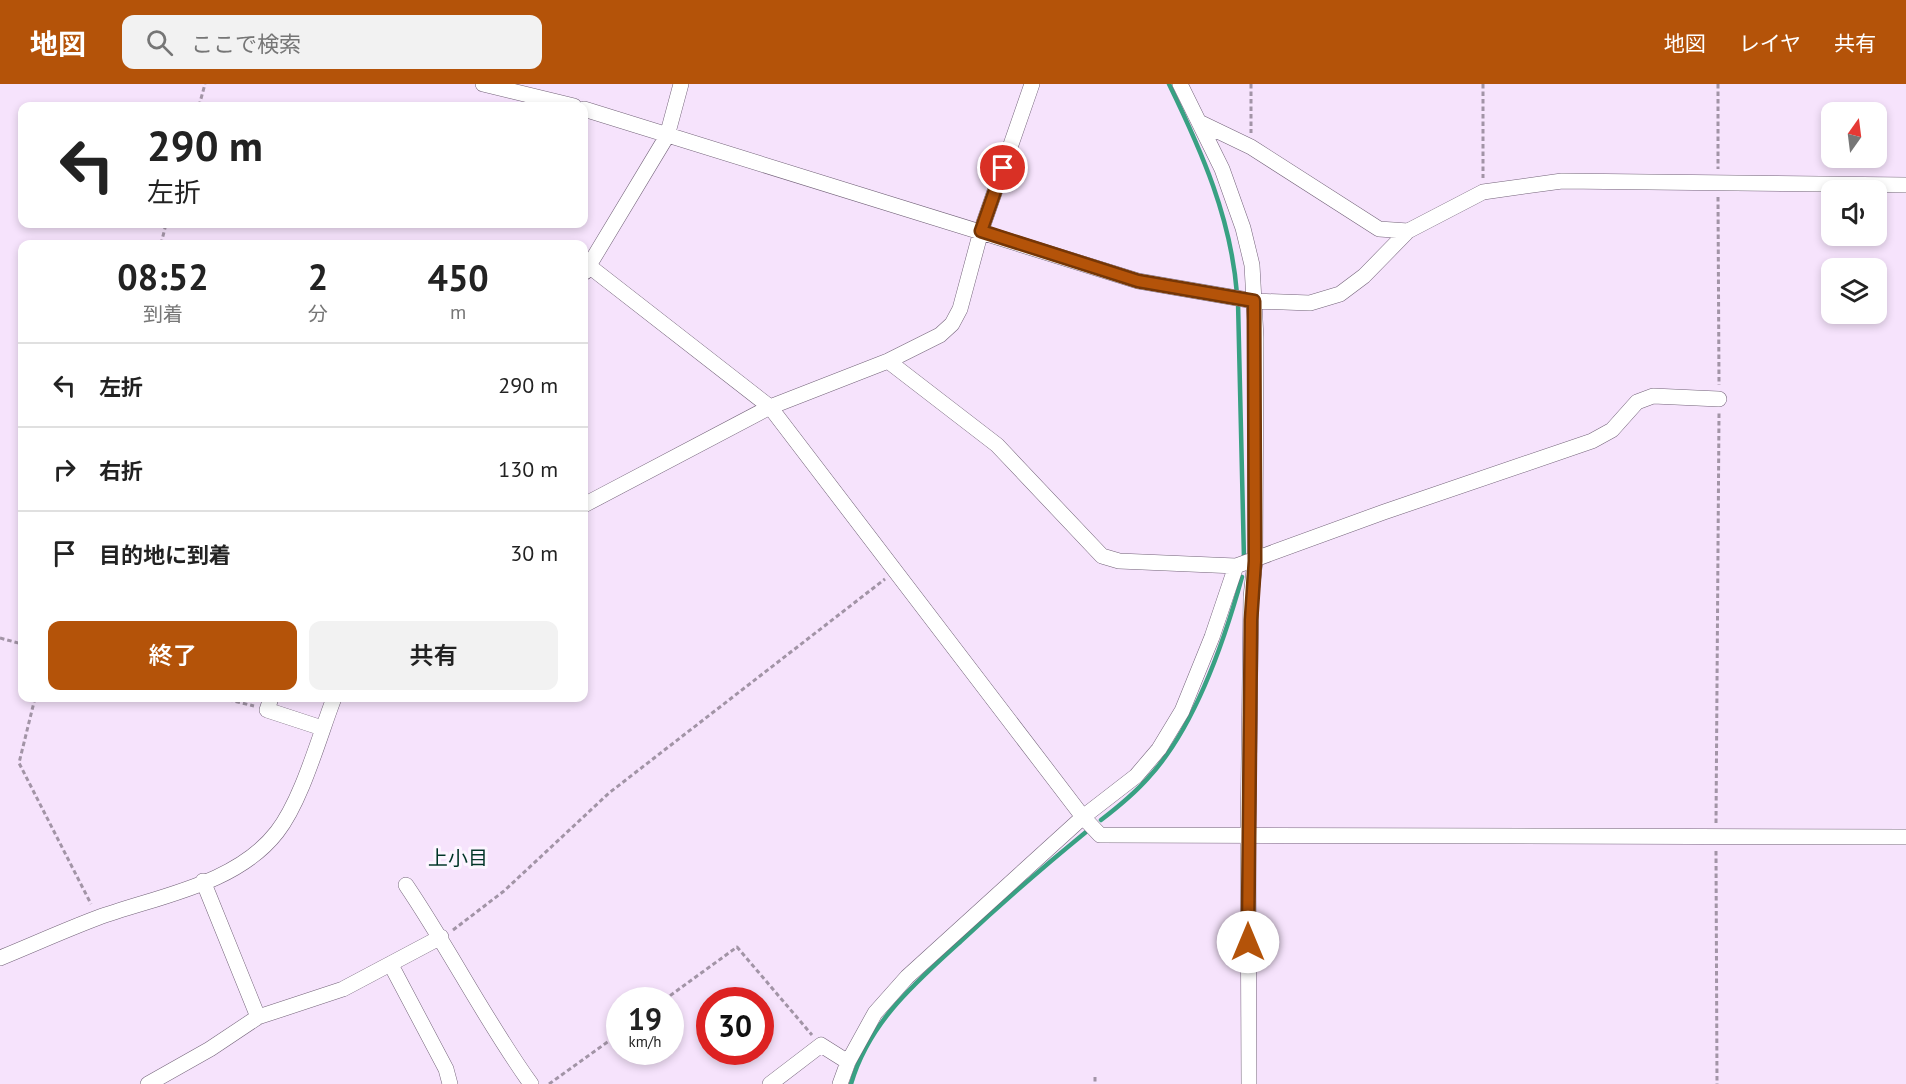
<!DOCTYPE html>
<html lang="ja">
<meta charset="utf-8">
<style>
:root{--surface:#fff;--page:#f2f2f2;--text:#222;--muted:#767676;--line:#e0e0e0;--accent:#b45309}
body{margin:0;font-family:"PT Sans","Noto Sans JP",sans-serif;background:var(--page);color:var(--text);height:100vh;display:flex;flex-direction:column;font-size:22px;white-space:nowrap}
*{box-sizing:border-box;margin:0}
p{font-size:20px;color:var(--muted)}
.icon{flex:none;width:33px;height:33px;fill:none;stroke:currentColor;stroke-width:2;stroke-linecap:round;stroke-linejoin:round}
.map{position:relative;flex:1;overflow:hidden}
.details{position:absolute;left:18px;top:156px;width:570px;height:462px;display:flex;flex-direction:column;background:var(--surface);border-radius:12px;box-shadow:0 3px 9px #0003}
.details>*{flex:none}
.guide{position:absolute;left:18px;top:18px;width:570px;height:126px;border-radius:12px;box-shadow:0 3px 9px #0003;background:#fff;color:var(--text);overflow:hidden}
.needle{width:39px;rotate:14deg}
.buttons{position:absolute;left:1821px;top:18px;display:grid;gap:12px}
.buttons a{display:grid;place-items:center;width:66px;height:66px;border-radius:12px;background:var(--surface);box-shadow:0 3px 9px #0003;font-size:30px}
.speed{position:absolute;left:606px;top:903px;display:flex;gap:12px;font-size:30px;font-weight:700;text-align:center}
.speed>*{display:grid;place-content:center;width:78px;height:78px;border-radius:50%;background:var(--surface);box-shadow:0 3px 9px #0003;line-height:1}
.speed small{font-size:15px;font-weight:400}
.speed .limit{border:9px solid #d22;background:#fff;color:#111}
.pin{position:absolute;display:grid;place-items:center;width:51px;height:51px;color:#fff;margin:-26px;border:3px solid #fff;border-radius:50%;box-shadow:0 2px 6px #0007}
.me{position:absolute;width:66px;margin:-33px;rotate:0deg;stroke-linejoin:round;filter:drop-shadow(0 0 4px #0008)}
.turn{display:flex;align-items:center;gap:21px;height:126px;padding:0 30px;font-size:27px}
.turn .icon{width:78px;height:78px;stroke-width:2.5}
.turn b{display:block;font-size:42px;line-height:51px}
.eta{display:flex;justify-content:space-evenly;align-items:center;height:102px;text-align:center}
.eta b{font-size:36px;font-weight:600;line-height:42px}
.cta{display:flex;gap:12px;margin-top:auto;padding:12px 30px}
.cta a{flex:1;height:69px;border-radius:12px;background:var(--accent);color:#fff;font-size:24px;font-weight:600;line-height:69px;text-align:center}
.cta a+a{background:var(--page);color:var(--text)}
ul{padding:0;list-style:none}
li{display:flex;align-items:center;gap:18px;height:84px;padding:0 30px;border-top:2px solid var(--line)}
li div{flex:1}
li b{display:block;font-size:22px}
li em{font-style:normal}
header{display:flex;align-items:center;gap:36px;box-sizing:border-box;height:84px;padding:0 30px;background:var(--accent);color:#fff}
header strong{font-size:28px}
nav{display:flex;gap:33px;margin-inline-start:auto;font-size:21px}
.search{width:420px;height:54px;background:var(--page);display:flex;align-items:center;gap:15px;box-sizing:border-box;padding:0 21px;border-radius:12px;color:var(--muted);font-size:22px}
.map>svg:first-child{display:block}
</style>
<header>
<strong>地図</strong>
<div class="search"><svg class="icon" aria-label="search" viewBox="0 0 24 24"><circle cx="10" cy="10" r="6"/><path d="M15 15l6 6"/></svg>ここで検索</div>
<nav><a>地図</a><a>レイヤ</a><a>共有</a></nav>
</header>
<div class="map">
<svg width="1906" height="1000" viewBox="0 0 1906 1000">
<rect width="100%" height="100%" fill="#f6e3fc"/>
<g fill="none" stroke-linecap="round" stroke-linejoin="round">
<path stroke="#38a183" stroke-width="4.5" d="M1169,0C1202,68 1231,134 1237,210
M1238,218L1244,475
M1101,736C1118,723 1135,709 1149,693C1195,643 1224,558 1242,493
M851,1000C869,938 915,899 961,857C1002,819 1043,783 1086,748"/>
<g stroke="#736379" stroke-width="16">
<path id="minor" d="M483,0L574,22
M1180,0L1222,85L1243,144L1252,181L1256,254L1255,477L1251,513L1248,752L1249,1000
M584,25L1138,197L1254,217L1310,219L1340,210L1364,192L1408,147L1483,108L1562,97L1906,101
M1199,38L1251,63L1379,145L1408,147
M589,182L770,323L1083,733L1100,751L1906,753
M585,188L667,52L681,0
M888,277L997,361L1102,472L1119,477L1236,482L1384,428L1592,357L1612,346L1637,318L1653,312L1719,315
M584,421L770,323L888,277L940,251L952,240L960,225L981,147L1032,0
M271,614L267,626L322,644
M203,797L258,933
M406,801C450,866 485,936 531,1000
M0,874C32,861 65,846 97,834C157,812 236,801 277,748C302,716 319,653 334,614
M391,881L446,985L450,1000
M148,1000L210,965L258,933L343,905L441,853
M770,1000L821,961L848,978
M840,1000L848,978L875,929L907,893L1083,733L1136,692L1159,665L1182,627L1212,553L1236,482"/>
</g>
<path stroke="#a294a6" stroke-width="3" stroke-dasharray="4.5 3" stroke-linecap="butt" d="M1251,0V49
M1483,0V94
M1718,0V85
M199,22L205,0
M1718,113L1719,301
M161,160L166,140
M0,554L22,560
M35,614L19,679L91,820
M221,614L254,622
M1716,739L1719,329
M1716,767L1717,1000
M453,846L504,807L609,709L885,495
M664,916L737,863L812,951
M1095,993V1000
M549,1000L620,949"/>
<use href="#minor" stroke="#fff" stroke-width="15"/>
</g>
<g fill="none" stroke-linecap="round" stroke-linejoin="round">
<g stroke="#753606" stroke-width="15">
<path id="route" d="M1003,84L981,147L1138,197L1254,217L1255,477L1251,536L1248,858"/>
</g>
<use href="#route" stroke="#b45309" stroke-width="10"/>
</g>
<g text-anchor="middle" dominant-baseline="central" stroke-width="6" stroke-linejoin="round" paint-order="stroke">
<g font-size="20" fill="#003527" stroke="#fcf5ff">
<text x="458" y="774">上小目</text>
</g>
</g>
</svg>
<div class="buttons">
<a><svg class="needle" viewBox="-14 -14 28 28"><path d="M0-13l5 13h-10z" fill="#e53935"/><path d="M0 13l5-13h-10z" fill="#767676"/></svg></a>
<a><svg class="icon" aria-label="sound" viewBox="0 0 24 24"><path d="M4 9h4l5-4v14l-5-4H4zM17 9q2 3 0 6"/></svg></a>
<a><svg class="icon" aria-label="layers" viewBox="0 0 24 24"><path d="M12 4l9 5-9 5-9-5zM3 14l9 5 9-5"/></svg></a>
</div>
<div class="speed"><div>19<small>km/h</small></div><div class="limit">30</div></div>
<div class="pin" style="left:1003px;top:84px;background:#d93025"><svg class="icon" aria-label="arrive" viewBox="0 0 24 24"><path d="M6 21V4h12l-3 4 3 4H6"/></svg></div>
<svg class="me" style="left:1248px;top:858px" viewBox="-20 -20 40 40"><circle r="19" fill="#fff"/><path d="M0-13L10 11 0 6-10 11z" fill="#b45309"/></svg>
<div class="guide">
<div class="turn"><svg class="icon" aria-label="left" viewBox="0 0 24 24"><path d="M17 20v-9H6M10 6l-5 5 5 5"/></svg><div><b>290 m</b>左折</div></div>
</div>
<section class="details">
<div class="eta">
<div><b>08:52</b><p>到着</p></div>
<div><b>2</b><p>分</p></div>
<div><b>450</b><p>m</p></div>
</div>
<ul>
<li><svg class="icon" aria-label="left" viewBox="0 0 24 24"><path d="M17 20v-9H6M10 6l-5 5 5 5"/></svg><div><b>左折</b></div><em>290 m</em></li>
<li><svg class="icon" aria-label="right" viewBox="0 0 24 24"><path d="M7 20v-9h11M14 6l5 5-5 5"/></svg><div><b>右折</b></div><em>130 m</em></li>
<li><svg class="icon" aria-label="arrive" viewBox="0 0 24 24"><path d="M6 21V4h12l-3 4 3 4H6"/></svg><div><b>目的地に到着</b></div><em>30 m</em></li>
</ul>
<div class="cta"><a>終了</a><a>共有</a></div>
</section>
</div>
